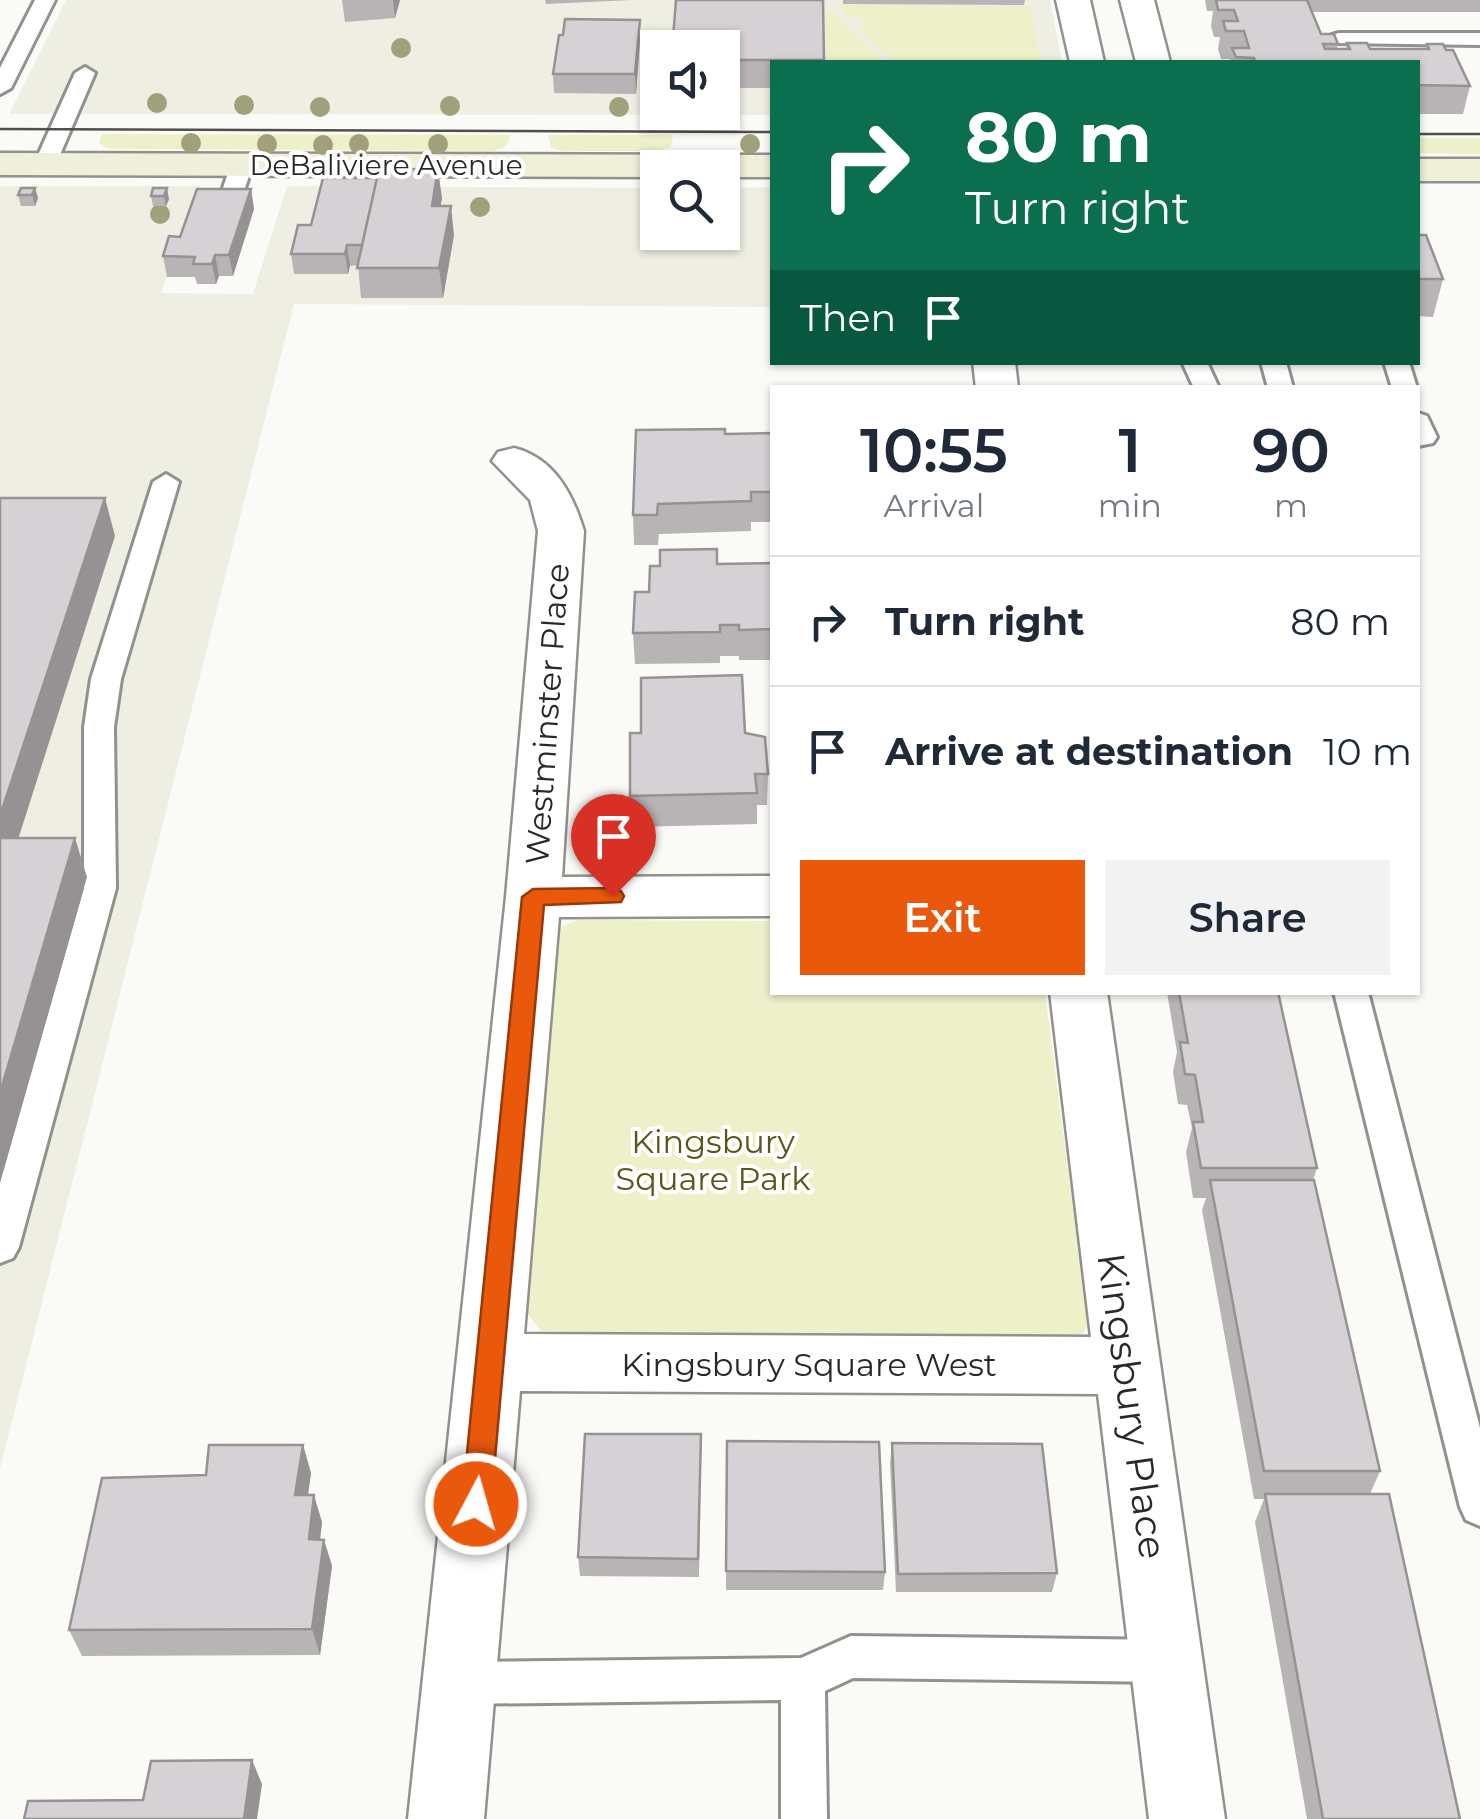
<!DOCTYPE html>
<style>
:root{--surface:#fff;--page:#f2f2f3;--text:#1f2937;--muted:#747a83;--line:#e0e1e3;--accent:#ea580c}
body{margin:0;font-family:Montserrat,sans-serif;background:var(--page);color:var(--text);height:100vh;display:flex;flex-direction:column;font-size:38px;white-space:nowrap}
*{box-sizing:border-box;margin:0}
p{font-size:32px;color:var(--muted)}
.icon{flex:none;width:55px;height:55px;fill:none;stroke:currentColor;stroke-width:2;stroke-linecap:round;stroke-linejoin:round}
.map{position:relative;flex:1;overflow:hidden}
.drawer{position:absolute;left:770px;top:385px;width:650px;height:610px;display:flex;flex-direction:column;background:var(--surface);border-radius:0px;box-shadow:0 2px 8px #0004}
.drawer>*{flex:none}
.top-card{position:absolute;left:770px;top:60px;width:650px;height:305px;border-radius:0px;box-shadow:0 2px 8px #0004;background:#0b6e4f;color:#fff;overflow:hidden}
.controls{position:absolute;left:640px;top:30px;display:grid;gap:20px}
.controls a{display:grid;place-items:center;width:100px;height:100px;border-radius:0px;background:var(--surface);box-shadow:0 2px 8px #0004;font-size:50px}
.pin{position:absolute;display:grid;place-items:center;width:85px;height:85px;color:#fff;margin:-102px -42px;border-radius:50% 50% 50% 0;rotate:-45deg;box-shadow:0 0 10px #0007}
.pin .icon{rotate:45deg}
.me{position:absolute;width:110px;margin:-55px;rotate:6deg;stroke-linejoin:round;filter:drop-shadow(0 0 8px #0008)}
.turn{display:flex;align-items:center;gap:35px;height:210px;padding:0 30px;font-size:45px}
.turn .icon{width:130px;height:130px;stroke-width:2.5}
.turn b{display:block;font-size:70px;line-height:85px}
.then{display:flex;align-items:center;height:95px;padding:0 30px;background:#0003;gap:20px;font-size:38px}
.eta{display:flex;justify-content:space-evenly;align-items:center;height:170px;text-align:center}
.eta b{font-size:60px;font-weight:600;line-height:70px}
.button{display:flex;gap:20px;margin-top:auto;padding:20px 30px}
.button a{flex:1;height:115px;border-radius:0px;background:var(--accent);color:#fff;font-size:40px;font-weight:600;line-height:115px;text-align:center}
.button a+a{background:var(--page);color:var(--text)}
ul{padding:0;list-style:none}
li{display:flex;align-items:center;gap:30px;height:130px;padding:0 30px;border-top:2px solid var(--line)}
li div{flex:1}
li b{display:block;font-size:38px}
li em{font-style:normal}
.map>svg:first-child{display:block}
</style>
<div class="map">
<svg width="1480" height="1819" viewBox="0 0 1480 1819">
<rect width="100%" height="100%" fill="#fafbf6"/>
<path fill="#eeeee2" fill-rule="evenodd" d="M66,0H1050L1062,62H772V115L9,114ZM658,48H722V112H658Z
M0,186H200L161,293L253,294L287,186L657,188L658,232H722L723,188L772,187V307L294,304L0,1469Z"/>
<path fill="#eef0ca" d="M839,5L1030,6L1041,62H894L858,27L866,24L857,15L848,17Z
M825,10H832L884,62H827Z
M102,134L511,135L505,147L493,151L109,149L99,143Z
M548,135H673L671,147L656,151H562L551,148Z
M1418,138H1480V154L1418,153Z
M577,920L772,921V992L1045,993L1088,1324L1083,1334L1055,1339L541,1331L524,1309L554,937L559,928Z"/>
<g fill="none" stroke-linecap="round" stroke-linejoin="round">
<g stroke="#91918d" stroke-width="6">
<path id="lane" d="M35,0H55L11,88L0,94V68Z
M1339,33H1480V45L1332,43V35Z
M85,67L95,73L56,164L45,171L37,169L34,164L75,73Z
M242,157L253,164L238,209L227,216L219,214L216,209L231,164Z
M1182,362H1207L1219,388H1194Z
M1261,362H1286L1293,388H1268Z
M1384,362H1409L1417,388H1392Z
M1418,413L1427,416L1437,437L1433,443L1418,446Z
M166,474L179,482L121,679L114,727L116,888L19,1247L13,1258L0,1263V1182L84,888V727L91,679L153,482Z
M1334,992H1368L1480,1428V1526L1466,1520L1460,1507Z
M851,1636L1166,1640L1181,1646L1187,1661L1181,1676L1166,1682L853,1678L825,1691L827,1819H781V1700L459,1704L444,1698L437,1683L444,1668L459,1662L801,1658Z"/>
</g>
<g stroke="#91918d" stroke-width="5">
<path id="street" d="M1056,0H1090L1104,62H1070Z
M1120,0H1154L1170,62H1136Z
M973,362H1015L1018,388H976Z
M514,448C554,458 573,494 584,531L562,877L772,876V916L559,917L524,1334L1091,1337L1050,992H1107L1225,1819H1149L1098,1394L520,1391L484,1819H408L506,897L538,531L530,500L492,461L498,452Z"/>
</g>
<g stroke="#91918d" stroke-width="5">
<path id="secondary" d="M0,153L772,155V177H722V168H658V177L0,175Z
M1418,159H1480V181H1418Z"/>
</g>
<use href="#lane" fill="#fff" fill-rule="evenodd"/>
<use href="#street" fill="#fff" fill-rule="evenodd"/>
<use href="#secondary" fill="#efefda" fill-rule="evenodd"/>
<path stroke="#4f504d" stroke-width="2.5" d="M0,129L772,132
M1418,134H1480"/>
</g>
<g fill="#a0a17b">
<circle cx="401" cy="48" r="10"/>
<circle cx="157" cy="103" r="10"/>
<circle cx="244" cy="105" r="10"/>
<circle cx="450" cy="106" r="10"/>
<circle cx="320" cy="107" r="10"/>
<circle cx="619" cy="107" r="10"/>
<circle cx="191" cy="143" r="10"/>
<circle cx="267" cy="144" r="10"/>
<circle cx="359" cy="144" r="10"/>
<circle cx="438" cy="144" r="10"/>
<circle cx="750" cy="144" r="10"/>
<circle cx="323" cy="145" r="10"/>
<circle cx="480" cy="207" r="10"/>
<circle cx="160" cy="214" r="10"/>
</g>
<path fill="#b8b4b6" d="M342,0H400L395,18L345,22Z
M545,0H632L546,4Z
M823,0L824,62H772V88H729V66H722V48H674L673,38Z
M843,0H1025L1024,5L843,4Z
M1205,0H1480V12H1312L1321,34L1338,44L1337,49H1346L1347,43L1370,49H1425L1427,44L1446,50L1470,86L1463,114H1418V62H1230V59H1221L1218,49L1220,37H1214L1211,26L1213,11H1207Z
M640,20V39L636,94L554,93L553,74Z
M35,188L38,198L35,206H21L18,195Z
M153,188L169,199L166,206H153L151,196Z
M251,189L254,209L233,276H219L216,284H197L195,277H167L163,256L180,237Z
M442,198L440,206L454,235L443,298H361L358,265L350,266L348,274H294L291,254L311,225Z
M1418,235L1443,279L1433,317L1418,316Z
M772,433V522H751V531L659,534L658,545H634L633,515L725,434Z
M772,563V660H739V656H720V663L635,664L633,633L649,592L717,564Z
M745,733L768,774L767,805H757V824L631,827L630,796Z
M1167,992H1278L1317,1168L1313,1180L1380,1471L1370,1494L1460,1819H1307L1255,1522L1264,1499H1254L1202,1210L1206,1198H1193L1186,1152L1192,1128L1187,1105L1178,1104L1173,1072L1177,1052Z
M701,1434L699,1577L580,1576L578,1557Z
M727,1441L885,1572L883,1590H726Z
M892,1443L1057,1573L1052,1592H896L890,1463Z
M303,1445L311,1473L308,1495L322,1522L320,1540H324L332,1566L320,1655L82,1656L69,1630L206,1475Z"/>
<path fill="#969294" d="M393,0H400L395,18Z
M640,20V39L636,94L635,74Z
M438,169L442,198L435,235L432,206Z
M35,188L38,198L35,206L32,195Z
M167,188L169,199L166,206L164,196Z
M251,189L254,209L233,276L229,255Z
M451,206L454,235L443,298L439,268Z
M347,245L350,266L348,274L345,254Z
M215,255L219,276L216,284L212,264Z
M105,498L115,536L6,877L0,859V816Z
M75,838L87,877L0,1183V1093Z
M303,1445L311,1473L304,1522L295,1495Z
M314,1495L322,1522L317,1566L309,1539Z
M324,1540L332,1566L320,1655L312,1629Z
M252,1760L262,1784L257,1819H244Z"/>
<path fill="#d6d1d4" stroke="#969294" stroke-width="2.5" d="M676,0H823L824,60H729V38H673Z
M1216,0H1307L1321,34H1334L1338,44H1323L1325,49H1350L1347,43H1367L1370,49H1429L1427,44H1443L1446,50H1453L1470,86L1418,85V62H1255L1254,58L1236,57L1232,48H1249L1244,31H1226L1223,21H1238L1234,10H1218Z
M565,19L640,20L635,74H553L559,35H563Z
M379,169H438L432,206H451L439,268H357Z
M323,178H377L362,245H347L345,254H291L298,225H311Z
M21,188H35L32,195H18Z
M153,188H167L164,196H151Z
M197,189H251L229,255H215L212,264H193L195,257L163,256L169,236L180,237Z
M1418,235H1426L1443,279H1418Z
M725,429V434L772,433V492H751V501L658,504L657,515H633L636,430Z
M0,498H105L0,816Z
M717,549V564L772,563V629L739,630V625H720V632L633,633L635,592H649L650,566H660V550Z
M742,675L745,733L765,737L768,774H755L757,793L630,796V733H641V678Z
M0,838H75L0,1093Z
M1179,992H1278L1317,1168H1201L1193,1122H1203L1195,1075L1185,1074L1180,1042L1188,1043Z
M1210,1180H1314L1380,1471H1264Z
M585,1434H701L698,1559L578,1557Z
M727,1441L879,1442L885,1572L726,1571Z
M892,1443L1042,1444L1057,1573L898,1574Z
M209,1445H303L295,1495H314L309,1539L324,1540L312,1629L69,1630L102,1478L206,1475Z
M1265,1494H1389L1460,1819H1323Z
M252,1760L244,1819H24L28,1801L143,1800L151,1761Z"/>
<path fill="#ea580c" stroke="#983908" stroke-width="2.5" d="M613,888L621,891L624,896L621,902L544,905L491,1504L486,1514L476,1518L466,1514L462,1504L522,897L533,889Z"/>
<g text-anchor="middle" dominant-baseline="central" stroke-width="8" stroke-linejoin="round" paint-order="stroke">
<g font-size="28" fill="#292a28" stroke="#fff">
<text x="386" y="165">DeBaliviere Avenue</text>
</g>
<g font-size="32" fill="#292a28" stroke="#fff">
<text transform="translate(547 714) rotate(-86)">Westminster Place</text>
<text x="809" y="1364">Kingsbury Square West</text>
</g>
<g font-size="32" fill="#575817" stroke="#fff">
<text x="713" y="1141">Kingsbury<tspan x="713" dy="37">Square Park</tspan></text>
</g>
<g font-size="38" fill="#292a28" stroke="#fff">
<text transform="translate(1132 1406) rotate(82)">Kingsbury Place</text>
</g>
</g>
</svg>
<div class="controls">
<a><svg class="icon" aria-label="sound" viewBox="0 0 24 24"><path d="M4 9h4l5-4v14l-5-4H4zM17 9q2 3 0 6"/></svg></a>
<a><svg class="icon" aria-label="search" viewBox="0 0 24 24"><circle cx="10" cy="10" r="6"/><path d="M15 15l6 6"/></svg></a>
</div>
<div class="pin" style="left:613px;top:896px;background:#d93025"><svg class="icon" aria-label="arrive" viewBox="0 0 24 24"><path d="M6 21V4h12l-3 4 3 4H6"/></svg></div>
<svg class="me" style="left:476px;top:1504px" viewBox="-20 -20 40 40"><circle r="17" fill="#ea580c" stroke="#fff" stroke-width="3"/><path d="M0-11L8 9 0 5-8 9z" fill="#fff"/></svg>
<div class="top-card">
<div class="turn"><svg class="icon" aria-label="right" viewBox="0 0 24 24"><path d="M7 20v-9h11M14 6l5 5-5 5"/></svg><div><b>80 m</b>Turn right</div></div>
<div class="then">Then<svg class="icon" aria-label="arrive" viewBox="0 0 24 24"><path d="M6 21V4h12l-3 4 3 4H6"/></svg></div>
</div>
<section class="drawer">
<div class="eta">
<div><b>10:55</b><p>Arrival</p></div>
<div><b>1</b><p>min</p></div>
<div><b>90</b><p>m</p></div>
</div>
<ul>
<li><svg class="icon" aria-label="right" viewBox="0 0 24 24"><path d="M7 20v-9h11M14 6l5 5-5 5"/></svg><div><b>Turn right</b></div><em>80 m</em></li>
<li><svg class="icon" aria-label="arrive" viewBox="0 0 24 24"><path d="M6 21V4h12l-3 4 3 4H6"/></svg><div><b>Arrive at destination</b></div><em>10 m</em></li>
</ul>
<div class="button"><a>Exit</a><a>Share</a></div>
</section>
</div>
